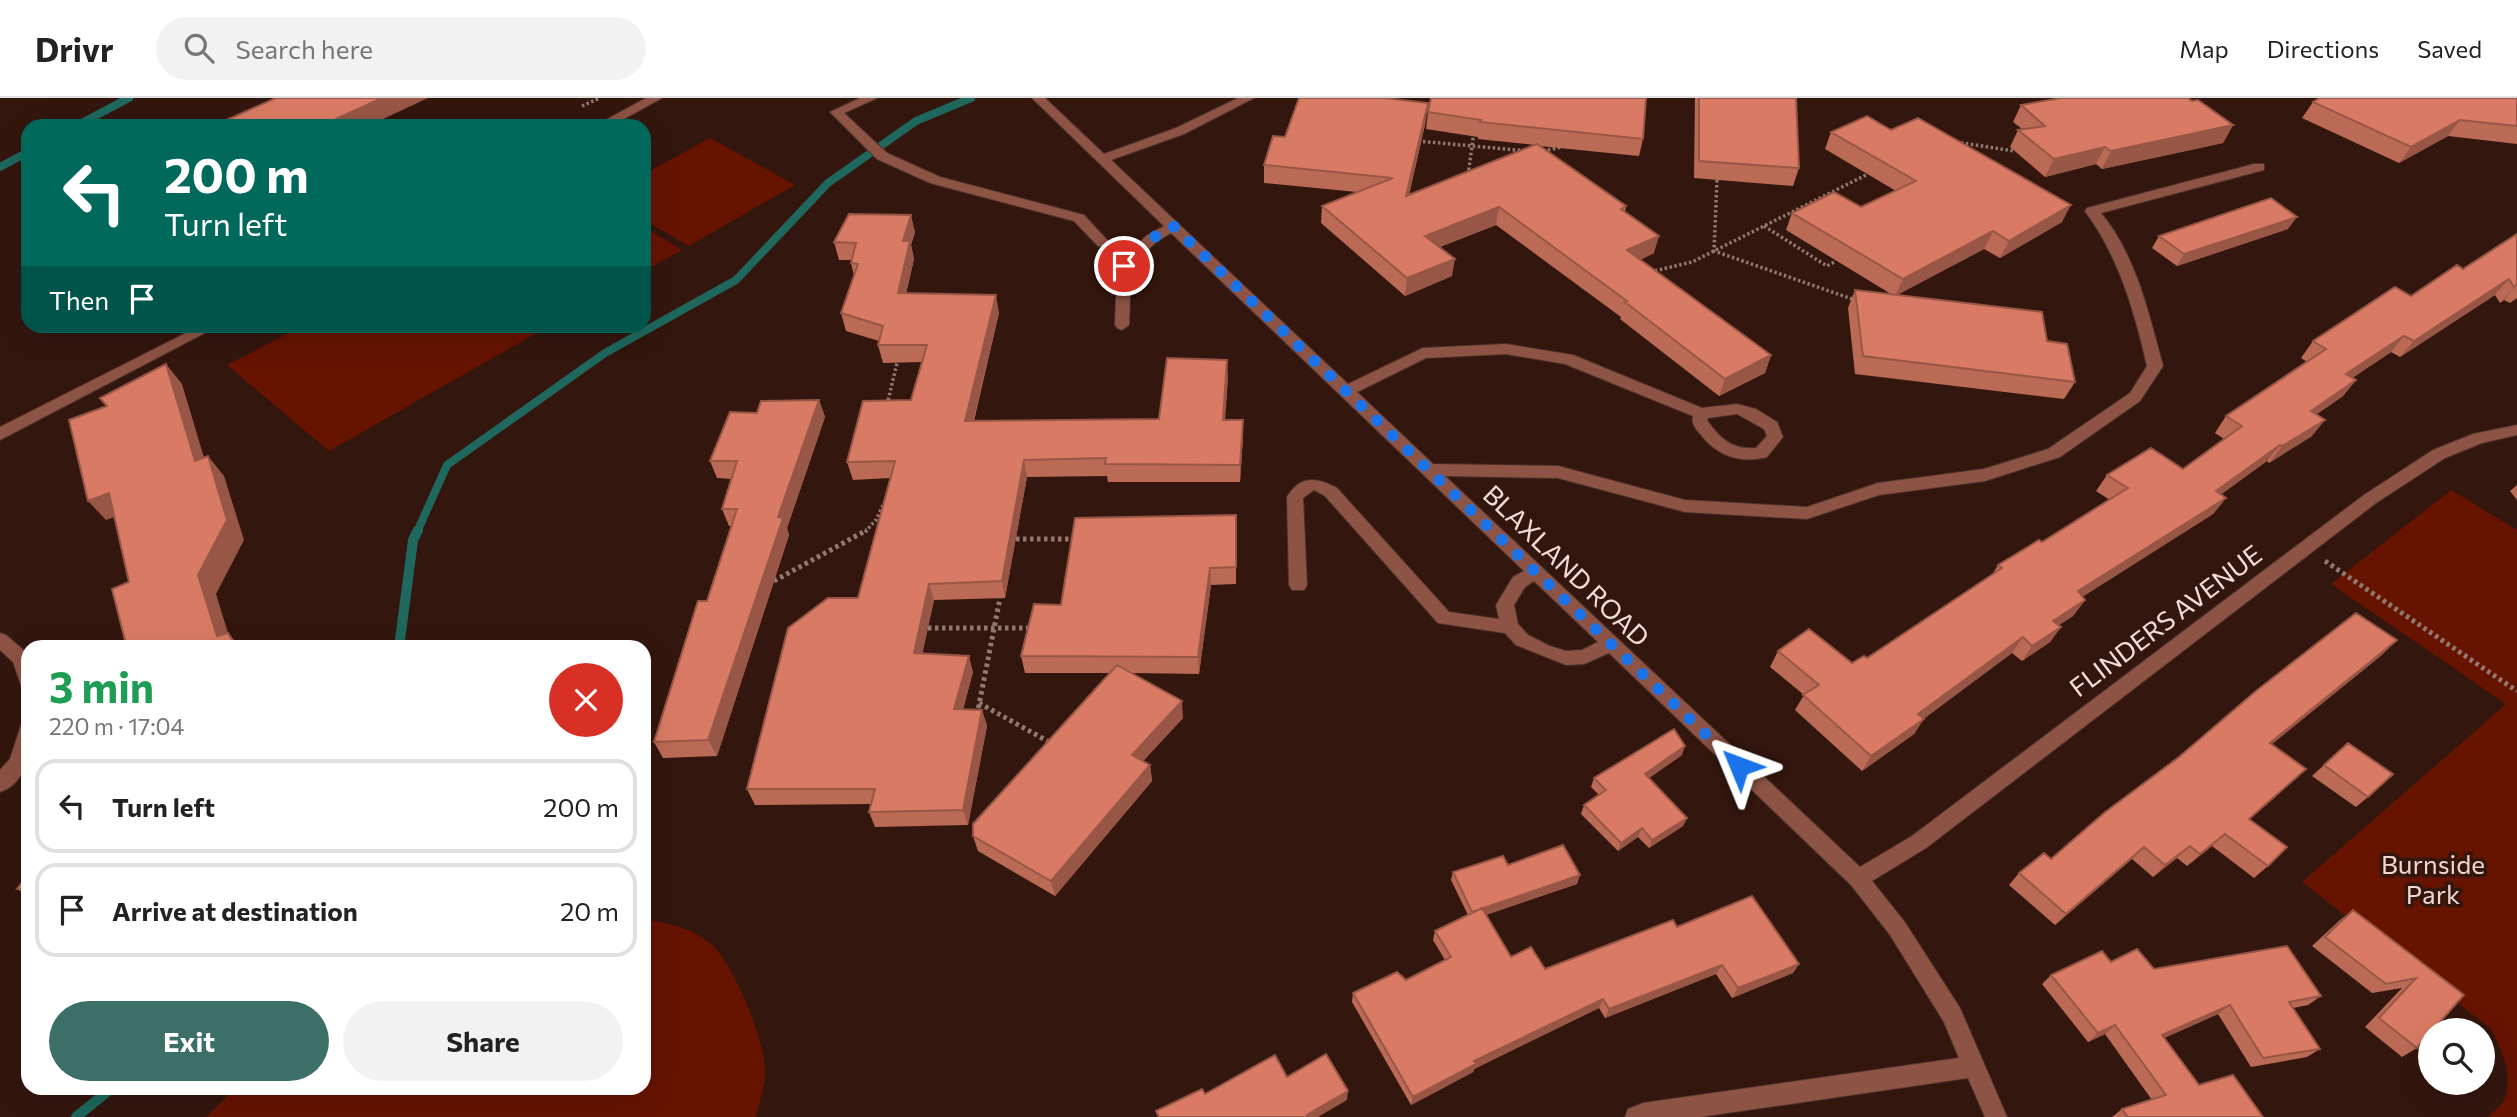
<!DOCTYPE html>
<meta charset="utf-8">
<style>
:root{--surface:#fff;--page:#f2f2f2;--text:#222;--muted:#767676;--line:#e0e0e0;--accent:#3b6f68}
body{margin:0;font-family:Commissioner,sans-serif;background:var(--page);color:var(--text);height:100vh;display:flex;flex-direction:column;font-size:26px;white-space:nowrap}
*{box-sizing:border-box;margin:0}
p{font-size:23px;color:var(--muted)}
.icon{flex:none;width:38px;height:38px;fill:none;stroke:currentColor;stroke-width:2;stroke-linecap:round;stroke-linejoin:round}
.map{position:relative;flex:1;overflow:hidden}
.details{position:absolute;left:21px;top:542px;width:630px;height:455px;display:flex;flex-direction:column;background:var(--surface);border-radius:21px;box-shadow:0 7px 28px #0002}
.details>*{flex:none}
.guide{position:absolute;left:21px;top:21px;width:630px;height:214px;border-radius:21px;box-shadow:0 7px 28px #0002;background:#00695c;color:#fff;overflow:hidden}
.tools{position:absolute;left:2418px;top:920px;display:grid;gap:14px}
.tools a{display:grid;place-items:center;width:77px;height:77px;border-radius:50%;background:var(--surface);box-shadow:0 7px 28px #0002;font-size:35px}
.pin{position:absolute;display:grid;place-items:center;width:60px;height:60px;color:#fff;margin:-30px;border:4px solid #fff;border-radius:50%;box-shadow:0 2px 7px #0007}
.me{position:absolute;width:77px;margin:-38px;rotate:314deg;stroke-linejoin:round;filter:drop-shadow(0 0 5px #0008)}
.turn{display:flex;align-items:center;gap:24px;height:147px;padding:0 28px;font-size:32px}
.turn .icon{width:91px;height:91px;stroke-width:2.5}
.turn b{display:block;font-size:49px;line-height:60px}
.then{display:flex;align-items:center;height:66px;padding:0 28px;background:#0003;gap:14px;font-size:26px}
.round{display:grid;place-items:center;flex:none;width:74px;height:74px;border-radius:37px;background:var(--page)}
.overview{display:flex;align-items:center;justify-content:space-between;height:119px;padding:0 28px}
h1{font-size:42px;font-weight:700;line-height:52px;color:#1e9e55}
.primary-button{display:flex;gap:14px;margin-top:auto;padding:14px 28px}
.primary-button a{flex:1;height:80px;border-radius:42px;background:var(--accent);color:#fff;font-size:28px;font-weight:700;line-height:80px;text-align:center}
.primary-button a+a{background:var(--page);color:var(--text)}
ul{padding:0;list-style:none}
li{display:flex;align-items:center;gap:21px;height:94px;margin:0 14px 10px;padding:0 14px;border:4px solid var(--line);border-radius:21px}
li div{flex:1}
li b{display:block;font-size:26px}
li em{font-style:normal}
header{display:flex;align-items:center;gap:42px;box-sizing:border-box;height:98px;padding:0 35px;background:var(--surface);border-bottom:2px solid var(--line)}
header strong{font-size:33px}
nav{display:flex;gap:38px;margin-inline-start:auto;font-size:24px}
.search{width:490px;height:63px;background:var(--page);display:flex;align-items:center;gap:18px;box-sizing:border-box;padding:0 24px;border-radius:38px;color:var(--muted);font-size:26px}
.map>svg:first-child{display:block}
</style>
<header>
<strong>Drivr</strong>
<div class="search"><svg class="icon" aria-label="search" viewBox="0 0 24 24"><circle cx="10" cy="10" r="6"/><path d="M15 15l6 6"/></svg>Search here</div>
<nav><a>Map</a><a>Directions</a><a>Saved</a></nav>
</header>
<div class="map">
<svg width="2517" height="1019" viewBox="0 0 2517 1019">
<rect width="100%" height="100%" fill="#33160e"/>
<path fill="#661300" d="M710,40L795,87L689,148L644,122V76Z
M644,129L682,152L644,173Z
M302,228H549L329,353L227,267Z
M2451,392L2517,432V1019H2488C2493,1014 2501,1008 2504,1002C2514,978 2502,951 2490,930L2302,784L2506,606L2331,486Z
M644,821C668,825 694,830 713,848C735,869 764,941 765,971C766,986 759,1004 756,1019H206L235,991L644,990Z"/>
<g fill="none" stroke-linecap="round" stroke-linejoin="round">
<path stroke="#1e685e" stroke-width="8" d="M76,28L129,0
M0,69L28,54
M417,434L447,367L605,255L736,182L828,85L916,23L971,0"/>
<path stroke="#1e685e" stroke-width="10" d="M399,550L413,442L418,432
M76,1019L112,990"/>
<g stroke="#4e322a" stroke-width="2">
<path id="minor" d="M646,0H662L611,28H595Z
M860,0H877L844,15L887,55L940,79L1084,117L1110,145L1103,149L1098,148L1074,123L930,85L877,61L830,14Z
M1032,0H1045L1104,56L1176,30L1238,0H1254L1184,36L1111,62L1348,286L1423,250L1506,246L1573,257L1702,310L1737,306L1756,311L1777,324L1783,339L1767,359C1741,366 1717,358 1701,337C1696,331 1691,326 1693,318L1565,266L1506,256L1426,260L1357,294L1433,366L1558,368L1685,402L1807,409L1878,385L1984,371L2048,351L2130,295L2147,268C2134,212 2119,159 2085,113L2087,110L2254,66H2264V72L2101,115C2136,157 2149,216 2163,268L2140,303L2060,359L1985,383L1879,397L1807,421L1685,414L1558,380L1445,378L1860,769L1912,738L2364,397L2433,352L2473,336L2517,327V337L2482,345L2445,360L2376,405L1926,750L1872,783L1904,823L1960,910L2007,1019H1985L1968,980L1700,1019H1625L1628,1011L1643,1005L1959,960L1944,924L1890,837L1851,787L1609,555L1584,566L1566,567L1516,547L1505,535L1438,525L1325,398L1314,392L1303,400L1307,487L1304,492H1292L1289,487L1287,399C1300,377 1316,379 1337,390L1449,514L1499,521L1496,507L1513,479L1524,473L1171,135L1156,144L1131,169L1129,227L1122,232L1117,230L1115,227L1117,168L1146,138L1164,128ZM1737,316L1764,331L1767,338L1756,350C1733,352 1720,341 1707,322L1708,320ZM1534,483L1598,544L1582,552L1566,553L1550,548L1528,537L1518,526L1514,507L1525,489Z
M200,228H218L0,342V329Z
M0,535L6,537L28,556V592L22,590L13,564L0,552Z
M28,625C28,651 30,684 0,694V672L10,661L21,627Z"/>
</g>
<path stroke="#917871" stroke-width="3.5" stroke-dasharray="2.5 2.5" stroke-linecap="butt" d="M582,8L600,0
M1418,43L1527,53
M1956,44L2014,53
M1543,53L1562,49
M1468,77L1474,34
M1717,82L1714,153L1855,202
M1764,128L1827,168L1836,163
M1650,174L1692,164L1868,76
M887,307L898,261
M865,434L876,422L887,399"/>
<path stroke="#917871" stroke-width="5" stroke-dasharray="3.5 3.5" stroke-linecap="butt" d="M1016,441H1076
M2325,463L2517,593
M774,483L867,432
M928,530H1031
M979,605L1051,645
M977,617L1000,500"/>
<use href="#minor" fill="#8d5344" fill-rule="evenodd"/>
</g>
<path fill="#bb6a56" d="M1695,0H1796L1799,70L1793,88L1694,80Z
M2517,0V46L2448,38L2399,65L2302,20L2313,4Z
M2192,3L2233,27L2223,45L2102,71L2096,66L2045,79L2010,49L2018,32L2022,31L2013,24L2021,7Z
M1428,14L1643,41L1639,58L1539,48L1626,108L1625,114L1654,155L1640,162L1771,257L1765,275L1719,298L1620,221L1621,219L1496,127L1440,149L1452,178L1405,198L1321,125L1322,108L1357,94L1264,85V67L1285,39L1426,22L1409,97L1535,47L1478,41V39L1426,31Z
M1891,32L2062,124L2000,160L1984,151L1897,197L2047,243L2075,284L2064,301L1855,276L1848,210L1855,192L1891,196L1786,132L1792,115L1861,109L1896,93L1825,51L1831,34Z
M2288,131L2177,168L2152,150L2159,138Z
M915,134L911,147L914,161L906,196L999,215L974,323L1159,321L1228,279L1225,322H1243V339L1240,384H1108L1107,378L1027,379L1005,500L934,502L922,555L973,574L963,611L982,612L987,628L968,727L875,729L869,714L871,706L755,707L747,691L858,500L890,380L853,382L847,364L911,302L922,264L883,265L878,247L879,243L846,233L841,215L854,177L851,165V162H839L834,144Z
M2517,136V200L2510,205L2504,202L2500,205L2495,197L2400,259L2391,254L2352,280L2356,282L2343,298L2317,316L2312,338L2269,365L2267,363L2221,396L2226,400L2213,416L2082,499L2085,502L2073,518L2059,527L2061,529L2050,544L2022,563L2012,555L1923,621L1914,636L1862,673L1795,612L1804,597L1770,569L1778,553L1852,565L1867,560L1992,477L1998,467L2042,444L2110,402L2096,393L2107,377L2183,371L2224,341L2215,335L2226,318L2307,264L2301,260L2313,243L2411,198L2463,171Z
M819,302L825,319L787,430L789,437L717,658L663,660L654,644L707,503L731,428H729L722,411L732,381L717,380L710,363L757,315Z
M2517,387V402L2510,393Z
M1236,417V486L1211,487L1199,576L1131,575L1183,620L1143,663L1150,667L1152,683L1055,798L978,753L973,738L1109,575H1025L1021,558L1061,507Z
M2383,556L2272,646L2250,721L2268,768L2254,780L2212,748L2187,768L2177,760L2153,779L2132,761L2055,827L2009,787L2019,775L2051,761Z
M2348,645L2368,699L2356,709L2312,678Z
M1682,657L1649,680L1687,720L1683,728L1649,750L1638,739L1618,753L1581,716L1584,707L1599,697L1591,689L1594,680Z
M1508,767L1577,786L1486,817L1511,859L1545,871L1677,829L1799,866L1793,875L1732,900L1716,876L1605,920L1599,910L1474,971L1473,974L1411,1007L1352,904L1353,895L1406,882L1445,862L1433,842L1435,833L1468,817L1451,782L1453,774Z
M28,777V798L17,791Z
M2353,812L2464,897L2417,950L2402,959L2365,929L2402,890L2372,895L2312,848L2340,822Z
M2111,864L2321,898L2308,907L2293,910L2320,951L2307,959L2251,969L2218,916L2164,940L2199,987L2263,1019H2112L2122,1011L2152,1002L2105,936L2088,944L2042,886L2051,877Z"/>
<path fill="#985646" d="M382,0H428L368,28H321Z
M1428,5L1426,22L1405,115L1406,98Z
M2460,22L2448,38L2399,65L2411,49Z
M2233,27L2223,45L2102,71L2111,53Z
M2105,49L2096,66L2045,79L2054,61Z
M2071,107L2062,124L2000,160L2009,143Z
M1499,109L1496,127L1423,155L1425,138Z
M911,117L915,134L911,147L914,161L902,213L898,195L903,143Z
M2297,119L2288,131L2177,168L2184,156Z
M1993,133L1984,151L1895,198L1903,181Z
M1659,138L1654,155L1623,170L1627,152Z
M1455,161L1452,178L1405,198L1407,180Z
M2509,181L2495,197L2400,259L2414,243Z
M2517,186L2504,202L2500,205L2514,189Z
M996,197L999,215L969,340L965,323Z
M2404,238L2391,254L2333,293L2346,276Z
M1771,257L1765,275L1719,298L1725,281Z
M1227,262L1228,279L1223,339V322Z
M166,266L182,286L211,383L195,363Z
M2356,282L2343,298L2298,329L2311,313Z
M819,302L825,319L787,430L789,437L717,658L708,642L778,419Z
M1243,322V339L1240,384V367Z
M2325,322L2312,338L2269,365L2282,348Z
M2280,347L2267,363L2204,409L2216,393Z
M208,358L224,378L244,442L216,496L228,535L241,550H237L217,538L198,477Z
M1024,362L1027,379L1005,500L1002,483Z
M109,395L126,415L106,422L88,403Z
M2226,400L2213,416L2066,509L2078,493Z
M1210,470L1211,487L1199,576L1198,559Z
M929,486L934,502L919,572L914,555Z
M2085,502L2073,518L2042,538L2053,523Z
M2061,529L2050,544L2022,563L2032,548Z
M2023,539L2012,555L1909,632L1918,616Z
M2397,542L2383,556L2257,658L2270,645Z
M969,558L973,574L959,627L954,611Z
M1182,603L1183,620L1134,673L1132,657Z
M982,612L987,628L968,727L963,712Z
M1924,621L1914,636L1862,673L1871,658Z
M1685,648L1682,657L1642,685L1645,676Z
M1150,667L1152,683L1055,798L1051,783Z
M1687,720L1683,728L1649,750L1652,742Z
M1642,730L1638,739L1618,753L1621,745Z
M2225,736L2212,748L2187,768L2200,756Z
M2190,748L2177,760L2153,779L2165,767Z
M2144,749L2132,761L2055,827L2066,816Z
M1580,777L1577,786L1470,822L1472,814Z
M1799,866L1793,875L1732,900L1738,890Z
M1722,867L1716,876L1605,920L1609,911Z
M1603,901L1599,910L1474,971L1473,974L1411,1007L1413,999L1474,963Z
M2230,907L2218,916L2151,946L2162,937Z
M2115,927L2105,936L2088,944L2098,935Z
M1348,993L1347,1002L1318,1019H1307V1017Z"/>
<path fill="#d97b64" stroke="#985646" stroke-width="2" d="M276,0H382L321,28H213Z
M1299,0H1384L1428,5L1406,98L1537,46L1626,108L1621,111L1659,138L1627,152L1771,257L1725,281L1625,204L1627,203L1499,109L1425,138L1455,161L1407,180L1322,108L1393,80L1264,67L1273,38L1285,39Z
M1431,0H1646L1643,41L1480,24L1481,22L1428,14Z
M1699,0H1796L1799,70L1699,63Z
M2061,0H2188L2192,3L2198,2L2233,27L2111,53L2105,49L2054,61L2018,32L2045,28L2021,7Z
M2320,0H2517V28L2460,22L2411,49L2313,4Z
M1867,18L1891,32L1918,20L2071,107L2009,143L1993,133L1903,181L1792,115L1834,94L1861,109L1916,83L1831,34Z
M2271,100L2297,119L2184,156L2159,138Z
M849,116L911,117L903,143H910L898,195L996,197L965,323L1159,321L1167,260L1227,262L1223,322H1243L1240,367L1105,366L1106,360L1024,362L1002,483L929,486L914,555L969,558L954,611L982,612L963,712L869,714L875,691H747L788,530L828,500H858L895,363L847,364L863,303L911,302L927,247H878L883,228L841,215L858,166L851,165L856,145L834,144Z
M2517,136V186L2514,189L2509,181L2414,243L2404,238L2346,276L2356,282L2311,313L2325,322L2282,348L2280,347L2216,393L2226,400L2078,493L2085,502L2053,523L2061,529L2032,548L2023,539L1918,616L1924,621L1871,658L1803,597L1819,587L1778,553L1809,531L1852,565L1864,558L1867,560L2002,470L1998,467L2039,442L2042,444L2128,390L2107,377L2151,350L2183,371L2242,328L2226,318L2326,251L2313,243L2395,189L2411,198L2457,167L2463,171Z
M1855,192L2042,214L2047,243L2067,246L2075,284L1863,258Z
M166,266L195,363L208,358L227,422L198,477L217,538L228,535L237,550H127L112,491L129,484L109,395L88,403L69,322L107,308L100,300Z
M819,302L778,419L783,420L708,642L654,644L698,503H707L737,411H722L737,363H710L730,314L757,315L761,303Z
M1236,417V469L1210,470L1198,559L1021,558L1034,506L1061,507L1075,420Z
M2356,515L2397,542L2270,645L2306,671L2249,721L2287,749L2268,768L2225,736L2200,756L2190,748L2165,767L2144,749L2066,816L2019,775L2044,755L2051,761L2104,715L2179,659L2256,593Z
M1117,567L1182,603L1132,657L1150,667L1051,783L973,738V726Z
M1674,631L1685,648L1645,676L1687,720L1652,742L1642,730L1621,745L1584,707L1606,692L1594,680Z
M2348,645L2393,676L2368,699L2324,667Z
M1563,747L1580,777L1472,814L1453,774L1503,758L1508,767Z
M28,777V792L17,791Z
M1752,798L1799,866L1738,890L1722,867L1609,911L1603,901L1474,963L1476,966L1413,999L1353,895L1397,874L1406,882L1451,859L1435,833L1482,810L1511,859L1531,849L1545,871L1673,822L1677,829Z
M2353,812L2464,897L2432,933H2431L2417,950L2379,920L2416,880L2386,886L2325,839Z
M2287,848L2321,898L2289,904L2320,951L2263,960L2230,907L2162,937L2199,987L2233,977L2263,1019H2128L2122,1011L2166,997L2115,927L2098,935L2051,877L2102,853L2111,864L2137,851L2154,871Z
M1326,956L1348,993L1307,1017L1308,1019H1159L1156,1013L1202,991L1205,996L1275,957L1287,979Z"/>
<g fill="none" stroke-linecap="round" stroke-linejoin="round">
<path stroke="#1a73e8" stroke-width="12" stroke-dasharray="0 21.6" d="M1124,168L1151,141L1173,128L1739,668"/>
</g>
<g text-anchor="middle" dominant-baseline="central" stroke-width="7" stroke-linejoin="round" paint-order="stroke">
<g font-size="26" fill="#f3ded8" stroke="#33160e">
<text transform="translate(1567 467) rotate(44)">BLAXLAND ROAD</text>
<text transform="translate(2165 522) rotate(-37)">FLINDERS AVENUE</text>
</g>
<g font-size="26" fill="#f1d7d0" stroke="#33160e">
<text x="2433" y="765">Burnside<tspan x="2433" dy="30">Park</tspan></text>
</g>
</g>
</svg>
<div class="tools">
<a><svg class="icon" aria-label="search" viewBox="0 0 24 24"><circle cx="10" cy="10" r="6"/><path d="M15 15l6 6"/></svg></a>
</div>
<div class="pin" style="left:1124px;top:168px;background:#d93025"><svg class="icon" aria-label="arrive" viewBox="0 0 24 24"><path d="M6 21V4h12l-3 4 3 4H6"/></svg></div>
<svg class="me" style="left:1739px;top:668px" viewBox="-20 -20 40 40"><path d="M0-17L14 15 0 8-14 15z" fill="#1a73e8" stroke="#fff" stroke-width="4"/></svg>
<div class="guide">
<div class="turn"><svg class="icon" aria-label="left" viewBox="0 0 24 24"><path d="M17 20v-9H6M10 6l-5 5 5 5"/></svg><div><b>200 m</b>Turn left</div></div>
<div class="then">Then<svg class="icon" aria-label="arrive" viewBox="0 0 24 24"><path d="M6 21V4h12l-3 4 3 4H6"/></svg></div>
</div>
<section class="details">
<div class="overview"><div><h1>3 min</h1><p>220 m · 17:04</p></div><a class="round" style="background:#d93025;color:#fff"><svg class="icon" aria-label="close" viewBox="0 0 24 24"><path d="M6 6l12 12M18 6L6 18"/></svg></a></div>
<ul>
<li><svg class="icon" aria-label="left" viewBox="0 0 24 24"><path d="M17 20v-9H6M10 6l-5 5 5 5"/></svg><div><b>Turn left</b></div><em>200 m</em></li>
<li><svg class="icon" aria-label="arrive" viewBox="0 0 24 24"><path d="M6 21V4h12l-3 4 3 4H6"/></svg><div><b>Arrive at destination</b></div><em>20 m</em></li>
</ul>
<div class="primary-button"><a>Exit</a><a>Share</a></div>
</section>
</div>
